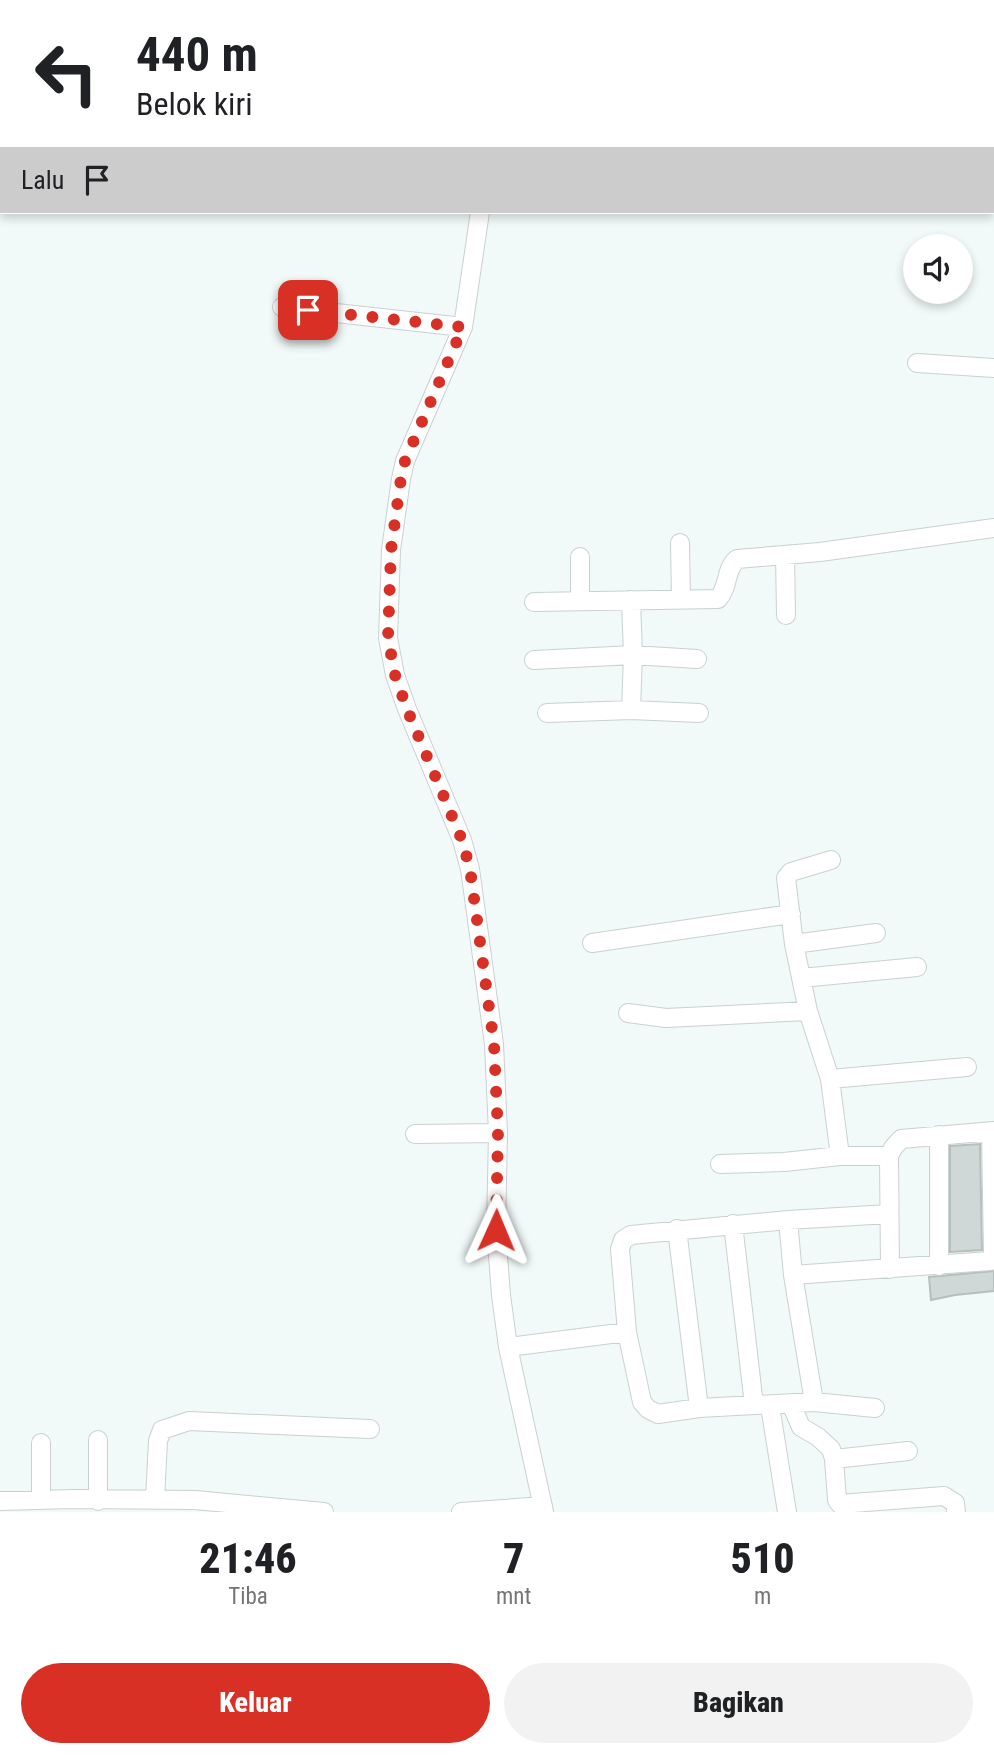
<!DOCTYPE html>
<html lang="id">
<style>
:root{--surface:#fff;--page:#f2f2f2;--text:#202124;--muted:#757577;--accent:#d93025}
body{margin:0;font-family:"Roboto Condensed",sans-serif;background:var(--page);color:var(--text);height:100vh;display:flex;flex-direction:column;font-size:26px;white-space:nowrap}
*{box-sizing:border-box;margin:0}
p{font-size:23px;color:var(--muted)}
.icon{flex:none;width:38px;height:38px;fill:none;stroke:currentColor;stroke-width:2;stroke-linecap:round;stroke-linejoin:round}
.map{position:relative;height:1512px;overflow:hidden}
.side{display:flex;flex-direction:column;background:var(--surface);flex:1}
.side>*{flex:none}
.banner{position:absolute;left:0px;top:0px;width:994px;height:214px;box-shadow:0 4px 10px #0003;background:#fff;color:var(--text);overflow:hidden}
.buttons{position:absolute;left:903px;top:234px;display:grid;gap:14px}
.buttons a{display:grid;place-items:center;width:70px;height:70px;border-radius:50%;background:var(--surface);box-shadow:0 4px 10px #0003;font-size:35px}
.pin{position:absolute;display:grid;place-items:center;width:60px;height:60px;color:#fff;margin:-30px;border-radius:14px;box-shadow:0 4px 10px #0006}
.me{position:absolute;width:77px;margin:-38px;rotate:1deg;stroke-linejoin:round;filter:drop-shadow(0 0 5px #0008)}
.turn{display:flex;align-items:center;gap:24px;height:147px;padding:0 21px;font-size:32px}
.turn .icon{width:91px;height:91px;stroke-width:2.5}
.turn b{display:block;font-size:49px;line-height:60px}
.then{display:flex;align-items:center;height:66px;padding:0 21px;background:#0003;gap:14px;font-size:26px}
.eta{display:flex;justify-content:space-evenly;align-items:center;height:119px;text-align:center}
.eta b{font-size:42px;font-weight:800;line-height:49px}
.action{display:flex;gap:14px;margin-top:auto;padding:14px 21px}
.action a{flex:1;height:80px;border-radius:42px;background:var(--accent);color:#fff;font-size:28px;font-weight:800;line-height:80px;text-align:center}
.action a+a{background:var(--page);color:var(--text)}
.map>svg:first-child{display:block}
</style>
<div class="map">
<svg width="994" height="1512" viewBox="0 0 994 1512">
<rect width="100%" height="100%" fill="#f1f9f9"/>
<path fill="#d0d8d7" stroke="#b7bfbe" stroke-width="2" d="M980,1144L982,1250L950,1252V1146Z
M994,1271V1291L955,1295L931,1300L929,1277Z"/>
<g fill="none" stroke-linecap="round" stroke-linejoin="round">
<g stroke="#c9d1d0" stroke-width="20">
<path id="minor" d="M280,0L281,2
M883,0V2
M529,2V0
M992,23H994
M992,198H994
M480,212L463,327L405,461L401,479L391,550L388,638L395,675L407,709L462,840L470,869L494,1044L498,1133L496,1230L501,1295L508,1347L544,1512
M282,307L463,327
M917,363L994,368
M680,543L681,599
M785,555L786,615
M580,557V601
M534,602L718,599C729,587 725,569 737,559L820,552L994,528
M534,660L633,655L697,659
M631,710L699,713
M547,713L631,710L633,655L631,600
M831,860L791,872L786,878L794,944L808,1011L830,1079L840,1156H889
M592,943L791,914
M794,944L876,933
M801,978L917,967
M628,1013L666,1018L808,1011
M830,1079L967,1067
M415,1134L498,1133
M720,1164L784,1162L840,1156
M788,1220L793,1275L814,1402
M733,1224L754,1405
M677,1229L699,1408
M939,1266V1135
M890,1269L889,1156L893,1148L901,1139L994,1131
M793,1275L990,1261L993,1254L991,1131
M508,1347L627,1332
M791,1404L801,1427L818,1437L831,1449L834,1459L837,1500L840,1504L944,1496L955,1503L956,1512
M770,1406L787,1512
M875,1408L814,1402L699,1408L658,1414L648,1409L642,1402L627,1332L620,1249L623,1240L631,1235L788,1220L889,1214
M41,1443V1500
M834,1459L908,1451
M155,1499L158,1441L162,1430L189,1421L370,1429
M0,1501L74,1499L195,1500L324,1512
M98,1501V1440
M461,1512L543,1506"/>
</g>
<path stroke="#9ca2a2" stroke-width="2.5" stroke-dasharray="3.5 5" stroke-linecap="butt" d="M13,2L14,0
M0,45L2,40"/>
<use href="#minor" stroke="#fff" stroke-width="18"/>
</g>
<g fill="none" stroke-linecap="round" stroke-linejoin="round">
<path stroke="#d93025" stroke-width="12" stroke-dasharray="0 21.6" d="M308,310L463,327L405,461L401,478L391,550L388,638L395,675L407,709L462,840L470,869L494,1044L498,1133L496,1230"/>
</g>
</svg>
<div class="buttons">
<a><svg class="icon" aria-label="sound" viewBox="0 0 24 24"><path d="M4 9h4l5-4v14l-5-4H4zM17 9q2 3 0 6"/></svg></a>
</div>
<div class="pin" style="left:308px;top:310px;background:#d93025"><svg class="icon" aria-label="arrive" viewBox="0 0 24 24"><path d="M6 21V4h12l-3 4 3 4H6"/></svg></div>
<svg class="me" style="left:496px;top:1230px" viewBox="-20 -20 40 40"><path d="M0-17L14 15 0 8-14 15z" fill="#d93025" stroke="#fff" stroke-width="4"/></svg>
<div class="banner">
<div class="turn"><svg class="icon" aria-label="left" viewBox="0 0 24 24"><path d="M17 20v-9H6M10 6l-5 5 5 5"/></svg><div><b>440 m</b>Belok kiri</div></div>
<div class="then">Lalu<svg class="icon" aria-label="arrive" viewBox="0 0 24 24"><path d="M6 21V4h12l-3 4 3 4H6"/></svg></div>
</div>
</div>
<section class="side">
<div class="eta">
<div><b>21:46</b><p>Tiba</p></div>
<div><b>7</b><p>mnt</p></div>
<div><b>510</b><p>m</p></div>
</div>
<div class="action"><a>Keluar</a><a>Bagikan</a></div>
</section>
